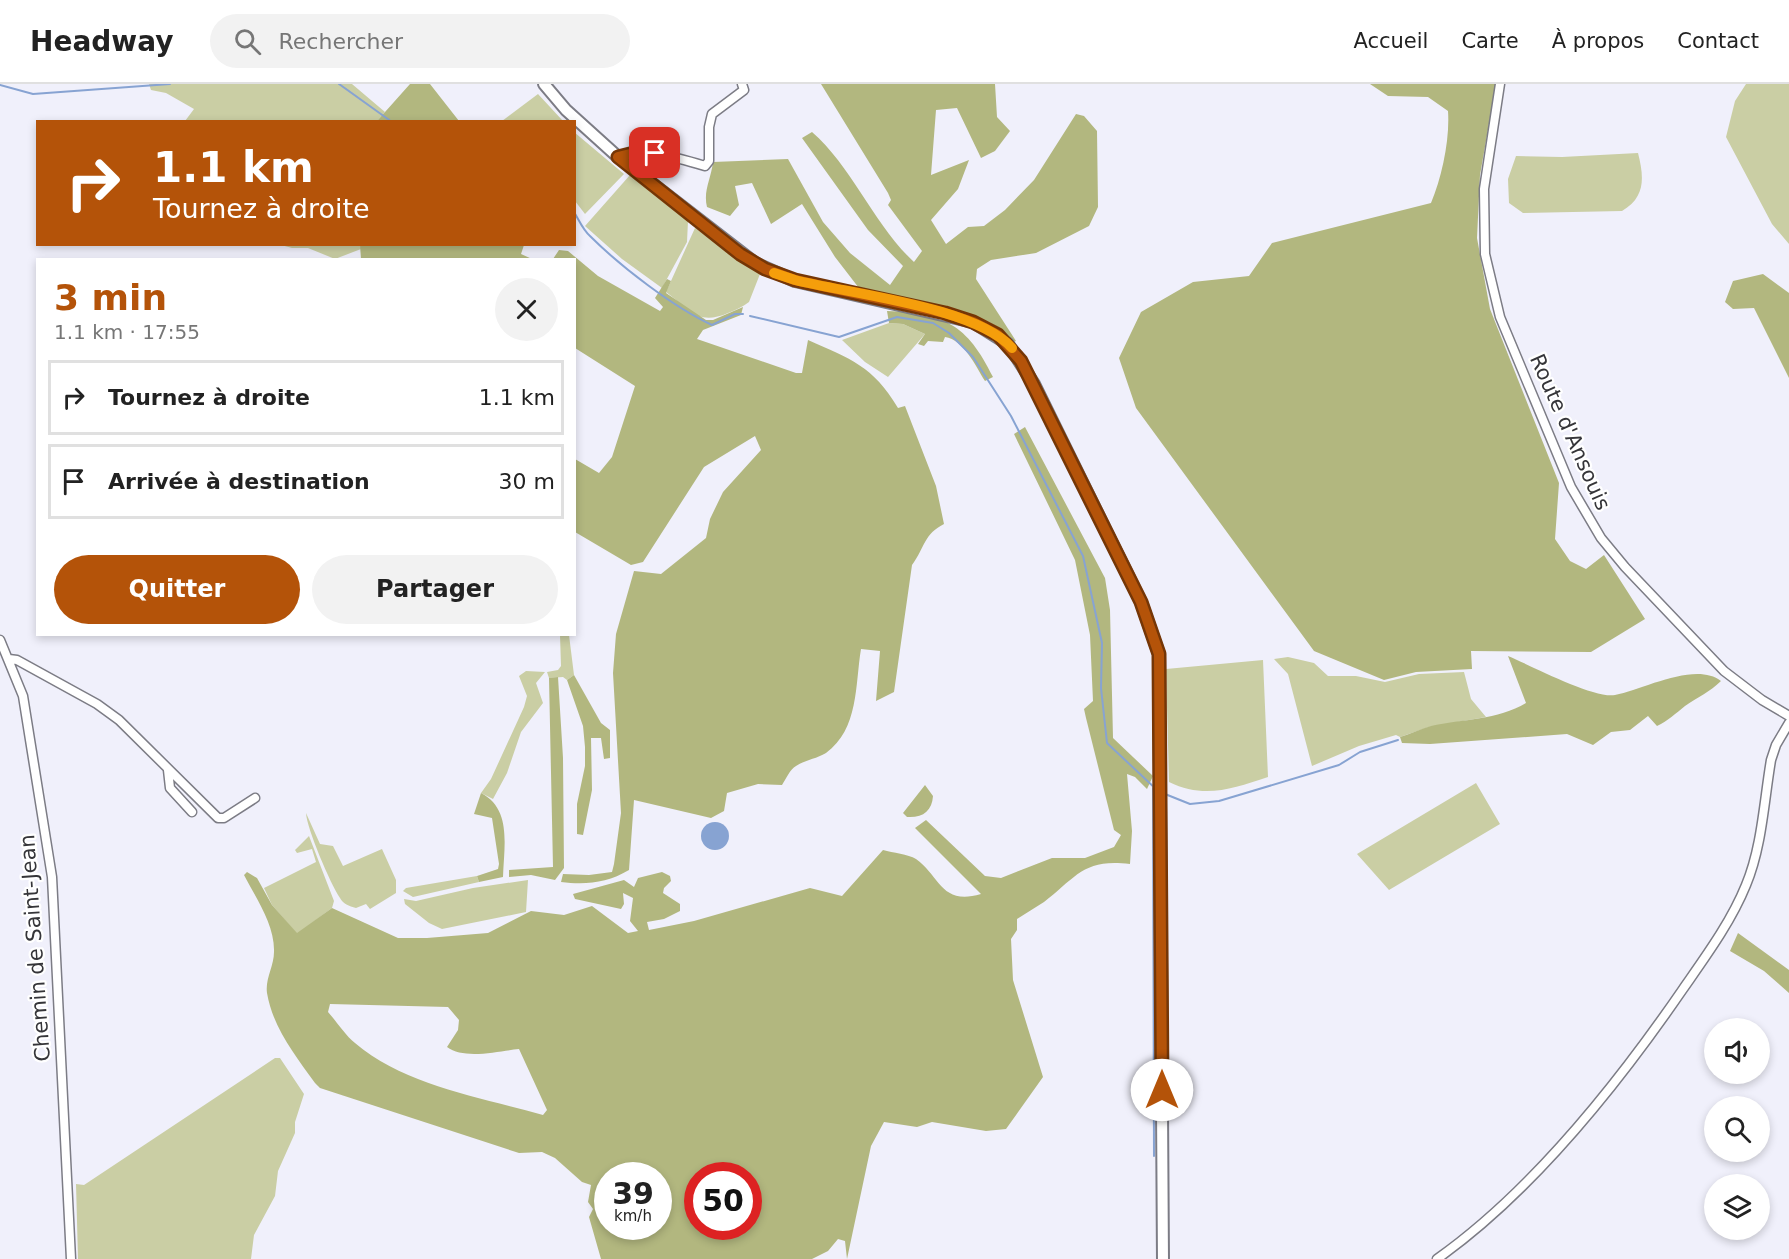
<!DOCTYPE html>
<html lang="fr">
<meta charset="utf-8">
<style>
:root{--surface:#fff;--page:#f2f2f2;--text:#222;--muted:#767676;--line:#e0e0e0;--accent:#b45309}
body{margin:0;font-family:"DejaVu Sans",sans-serif;background:var(--page);color:var(--text);height:100vh;display:flex;flex-direction:column;font-size:22px;white-space:nowrap}
*{box-sizing:border-box;margin:0}
p{font-size:20px;color:var(--muted)}
.icon{flex:none;width:33px;height:33px;fill:none;stroke:currentColor;stroke-width:2;stroke-linecap:round;stroke-linejoin:round}
.map{position:relative;flex:1;overflow:hidden}
.details{position:absolute;left:36px;top:174px;width:540px;height:378px;display:flex;flex-direction:column;background:var(--surface);border-radius:0px;box-shadow:0 3px 9px #0003}
.details>*{flex:none}
.hud{position:absolute;left:36px;top:36px;width:540px;height:126px;border-radius:0px;box-shadow:0 3px 9px #0003;background:#b45309;color:#fff;overflow:hidden}
.tools{position:absolute;left:1704px;top:934px;display:grid;gap:12px}
.tools a{display:grid;place-items:center;width:66px;height:66px;border-radius:50%;background:var(--surface);box-shadow:0 3px 9px #0003;font-size:30px}
.speed{position:absolute;left:594px;top:1078px;display:flex;gap:12px;font-size:30px;font-weight:700;text-align:center}
.speed>*{display:grid;place-content:center;width:78px;height:78px;border-radius:50%;background:var(--surface);box-shadow:0 3px 9px #0003;line-height:1}
.speed small{font-size:15px;font-weight:400}
.speed .limit{border:9px solid #d22;background:#fff;color:#111}
.pin{position:absolute;display:grid;place-items:center;width:51px;height:51px;color:#fff;margin:-26px;border-radius:12px;box-shadow:0 3px 9px #0006}
.me{position:absolute;width:66px;margin:-33px;rotate:0deg;stroke-linejoin:round;filter:drop-shadow(0 0 4px #0008)}
.turn{display:flex;align-items:center;gap:21px;height:126px;padding:0 18px;font-size:27px}
.turn .icon{width:78px;height:78px;stroke-width:2.5}
.turn b{display:block;font-size:42px;line-height:51px}
.round{display:grid;place-items:center;flex:none;width:63px;height:63px;border-radius:32px;background:var(--page)}
.overview{display:flex;align-items:center;justify-content:space-between;height:102px;padding:0 18px}
h1{font-size:36px;font-weight:800;line-height:45px;color:var(--accent)}
.action{display:flex;gap:12px;margin-top:auto;padding:12px 18px}
.action a{flex:1;height:69px;border-radius:36px;background:var(--accent);color:#fff;font-size:24px;font-weight:800;line-height:69px;text-align:center}
.action a+a{background:var(--page);color:var(--text)}
ul{padding:0;list-style:none}
li{display:flex;align-items:center;gap:18px;height:75px;margin:0 12px 9px;padding:0 6px;border:3px solid var(--line);border-radius:0px}
li div{flex:1}
li b{display:block;font-size:22px}
li em{font-style:normal}
header{display:flex;align-items:center;gap:36px;box-sizing:border-box;height:84px;padding:0 30px;background:var(--surface);border-bottom:2px solid var(--line)}
header strong{font-size:28px}
nav{display:flex;gap:33px;margin-inline-start:auto;font-size:21px}
.search{width:420px;height:54px;background:var(--page);display:flex;align-items:center;gap:15px;box-sizing:border-box;padding:0 21px;border-radius:33px;color:var(--muted);font-size:22px}
.map>svg:first-child{display:block}
</style>
<header>
<strong>Headway</strong>
<div class="search"><svg class="icon" aria-label="search" viewBox="0 0 24 24"><circle cx="10" cy="10" r="6"/><path d="M15 15l6 6"/></svg>Rechercher</div>
<nav><a>Accueil</a><a>Carte</a><a>À propos</a><a>Contact</a></nav>
</header>
<div class="map">
<svg width="1789" height="1175" viewBox="0 0 1789 1175">
<rect width="100%" height="100%" fill="#f0f0fb"/>
<path fill="#cacea4" d="M149,0H352L385,28L377,37H185L194,25L166,9L151,6Z
M1746,0H1789V160L1772,140L1726,53L1735,17Z
M538,10L563,37H502Z
M574,48L624,90L585,130L575,117Z
M1638,69C1644,93 1646,113 1622,127L1523,129L1509,119L1508,95L1516,72L1562,73Z
M630,91L688,137L687,158L662,204L622,175L585,142Z
M695,144L760,190L749,218C742,223 736,226 728,229C698,242 690,226 666,208Z
M281,161H360L361,165L335,175L308,164H292Z
M889,239L903,240L925,250L888,293L865,278L842,256Z
M560,551H569L574,591L567,596L563,593L549,594L547,588L558,586L561,582Z
M1288,573L1314,579L1328,592H1356L1385,598L1419,590L1464,588L1471,615L1486,633L1429,643L1400,653L1396,651L1359,662L1312,682L1288,590L1274,575Z
M1263,576L1268,693C1232,705 1204,715 1169,698L1166,585Z
M526,587L545,588L536,599L543,619L521,648L507,689L493,715L481,709L491,695L524,623L527,612L519,592Z
M1476,699L1500,740L1389,806L1357,770Z
M306,729L320,760L333,762L343,782L382,765L396,796V809L370,825L366,820L356,824C349,822 343,820 340,814C330,799 307,745 306,729Z
M309,752L334,817L332,824L297,850L272,821L264,804L316,778L312,765L297,769L295,766Z
M477,792L479,798L413,813L403,807L406,804Z
M528,796L526,828L442,845L429,839L405,820L404,815L416,817L473,804Z
M275,974H280L304,1010L295,1038V1049L278,1087L275,1112L254,1151L251,1175H78L76,1100L84,1101Z"/>
<path fill="#b2b77f" fill-rule="evenodd" d="M410,0H430L459,37H377Z
M821,0H995L997,33L1010,47L995,67L981,74L957,24L936,26L931,91L969,76L958,105L931,136L946,160L968,143L984,142L1005,126L1034,96L1076,30L1084,32L1097,47L1098,123L1089,142L1036,169L991,176L977,185L976,195L1016,257L1014,258L1003,246L989,238L862,208L835,173L802,120L771,140L752,99L735,102L739,121L730,132L707,123C703,107 711,95 713,78L788,75L823,138L850,169L890,201L903,182L868,146L802,54L812,48C853,84 874,141 914,178L922,167L888,121L891,116L888,109Z
M1370,0H1496L1480,91L1477,154L1490,225L1559,399L1555,455L1570,477L1586,485L1604,471L1645,535L1591,568L1471,567L1472,585L1416,588L1384,596L1314,567L1136,324L1119,274L1141,228L1193,198L1249,192L1272,159L1431,119C1442,93 1450,55 1448,27L1428,13L1388,12Z
M360,161H524L521,170L532,175H361Z
M559,166L568,167L598,192L660,227L663,223L655,214L667,195L671,197L666,209L706,236H713L743,223L741,231L703,246L697,255L796,289H802L808,256C851,275 873,282 898,324L905,322L936,402L944,440C924,450 925,463 912,481L894,608L876,617L880,567L861,565C855,601 859,645 826,669C816,675 805,676 796,682C790,685 786,695 782,701L758,700L727,709L724,727L711,734L634,716L629,786C607,799 586,801 561,798L563,790L589,791L612,788L614,780L621,729L613,589L616,550L634,487L661,490L706,454L710,435L723,408L761,366L755,352L704,383L643,478L631,481L575,448V375L599,389L612,373L635,302L575,264L574,176L553,175Z
M1763,190L1789,209V294L1754,224L1733,225L1725,218L1733,197Z
M887,227C944,229 967,240 993,293L985,297C975,281 964,256 945,253L943,258L928,257L924,262L918,260L925,250L903,240L889,239Z
M1025,343L1105,494L1110,526L1113,654L1153,692L1147,705L1135,693L1127,690L1132,747L1130,780C1084,774 1076,793 1044,818C1035,824 1026,829 1017,835V846L1011,855L1013,896L1043,993L1006,1045L986,1047L932,1038L917,1043L884,1038L871,1062L847,1175L845,1157L838,1155L828,1167L812,1175H601L589,1133L593,1125L588,1118L591,1101L582,1098L555,1074L542,1068L519,1069L320,1004L315,999C295,971 273,944 267,909C265,895 274,882 274,868C275,841 256,814 244,791L247,788L257,794L272,821L297,849L332,824L398,854H427L488,849L531,827L564,831L592,822L628,849L638,847L630,837L633,814L623,809L624,820L621,825L575,815L573,810L624,796L634,803L638,794L662,788L670,792L671,797L664,804L663,809L680,820V827L664,835L647,838L649,846L694,837L810,804L842,812L883,766C893,769 908,770 916,775C940,792 941,822 981,810L915,744L926,736L985,792L1001,794L1052,774H1085L1114,763L1121,751L1114,746L1086,634L1084,625L1093,617L1090,551L1075,476L1014,350ZM330,920L448,923L459,936L458,946L447,963C464,976 499,967 519,965L547,1026L543,1031C480,1013 406,1002 355,959C345,951 337,938 328,928ZM608,1092H658V1143H608ZM698,1092H748V1143H698Z
M1508,572C1530,581 1594,615 1615,611C1644,605 1696,577 1721,597C1710,608 1698,613 1685,622C1676,629 1668,637 1657,642L1648,632L1630,646L1611,648L1593,661L1567,650L1430,660L1402,659L1400,653C1410,650 1421,645 1431,642C1462,635 1498,636 1526,619Z
M574,591L601,639L610,646V674L604,675L601,654H591L592,706L583,751L577,750V720L585,682V663L583,642L567,596Z
M558,593L563,674L564,784L555,796L531,791L509,793V786L553,783L549,594Z
M925,701L933,712C932,727 923,734 907,733L903,729Z
M481,709C512,725 504,762 503,793L479,798L477,792L498,785L499,780L492,734L474,730Z
M1738,849L1789,886V909L1764,887L1730,867Z"/>
<path fill="#87a3d2" d="M701 752a14 14 0 1 1 28 0a14 14 0 1 1-28 0Z"/>
<g fill="none" stroke-linecap="round" stroke-linejoin="round">
<path stroke="#87a3d2" stroke-width="2" d="M339,0L392,38
M0,1L33,10L170,0
M574,128C579,136 583,146 590,152C620,182 673,223 712,241L735,230H743
M750,232L839,253L897,233L933,239L949,249L973,273L1011,332L1083,472L1102,559L1101,604L1107,659L1157,706
M1153,704L1154,1072
M1165,710L1190,720L1219,717L1339,681L1360,668L1398,656
M1165,731L1168,1062"/>
<g stroke="#7c7c85" stroke-width="11">
<path id="minor" d="M1500,0L1484,105L1485,170L1500,233L1571,403L1601,454L1625,483L1724,587L1762,616L1789,632
M618,73C649,65 675,73 705,82L709,77V43L712,30L744,6L742,0
M0,556L23,612L52,793L71,1175
M9,575L17,576L97,620L119,636L218,734H224L255,714
M168,686L170,704L192,728
M1437,1175C1533,1107 1617,1001 1683,905C1706,872 1731,838 1746,801C1762,763 1764,717 1771,676L1776,661L1789,639"/>
</g>
<g stroke="#7c7c85" stroke-width="14">
<path id="major" d="M544,0L566,26L618,73L755,179L795,197L973,238L1008,260L1034,300L1141,518L1159,570L1163,1175"/>
</g>
<use href="#minor" stroke="#fff" stroke-width="8"/>
<use href="#major" stroke="#fff" stroke-width="10"/>
</g>
<g fill="none" stroke-linecap="round" stroke-linejoin="round">
<g stroke="#753606" stroke-width="15">
<path id="route" d="M655,69H634L618,73L740,170L765,185L795,196L945,229L973,238L998,251L1021,277L1141,518L1159,570L1162,1006"/>
</g>
<use href="#route" stroke="#b45309" stroke-width="10"/>
<path stroke="#f59e0b" stroke-width="10" d="M774,189L795,196C850,210 976,223 1012,264"/>
</g>
<g text-anchor="middle" dominant-baseline="central" stroke-width="4.5" stroke-linejoin="round" paint-order="stroke">
<g font-size="21" fill="#353539" stroke="#fff">
<text transform="translate(1570 348) rotate(66)">Route d'Ansouis</text>
<text transform="translate(35 864) rotate(-94)">Chemin de Saint-Jean</text>
</g>
</g>
</svg>
<div class="tools">
<a><svg class="icon" aria-label="sound" viewBox="0 0 24 24"><path d="M4 9h4l5-4v14l-5-4H4zM17 9q2 3 0 6"/></svg></a>
<a><svg class="icon" aria-label="search" viewBox="0 0 24 24"><circle cx="10" cy="10" r="6"/><path d="M15 15l6 6"/></svg></a>
<a><svg class="icon" aria-label="layers" viewBox="0 0 24 24"><path d="M12 4l9 5-9 5-9-5zM3 14l9 5 9-5"/></svg></a>
</div>
<div class="speed"><div>39<small>km/h</small></div><div class="limit">50</div></div>
<div class="pin" style="left:655px;top:69px;background:#d93025"><svg class="icon" aria-label="arrive" viewBox="0 0 24 24"><path d="M6 21V4h12l-3 4 3 4H6"/></svg></div>
<svg class="me" style="left:1162px;top:1006px" viewBox="-20 -20 40 40"><circle r="19" fill="#fff"/><path d="M0-13L10 11 0 6-10 11z" fill="#b45309"/></svg>
<div class="hud">
<div class="turn"><svg class="icon" aria-label="right" viewBox="0 0 24 24"><path d="M7 20v-9h11M14 6l5 5-5 5"/></svg><div><b>1.1 km</b>Tournez à droite</div></div>
</div>
<section class="details">
<div class="overview"><div><h1>3 min</h1><p>1.1 km · 17:55</p></div><a class="round"><svg class="icon" aria-label="close" viewBox="0 0 24 24"><path d="M6 6l12 12M18 6L6 18"/></svg></a></div>
<ul>
<li><svg class="icon" aria-label="right" viewBox="0 0 24 24"><path d="M7 20v-9h11M14 6l5 5-5 5"/></svg><div><b>Tournez à droite</b></div><em>1.1 km</em></li>
<li><svg class="icon" aria-label="arrive" viewBox="0 0 24 24"><path d="M6 21V4h12l-3 4 3 4H6"/></svg><div><b>Arrivée à destination</b></div><em>30 m</em></li>
</ul>
<div class="action"><a>Quitter</a><a>Partager</a></div>
</section>
</div>
